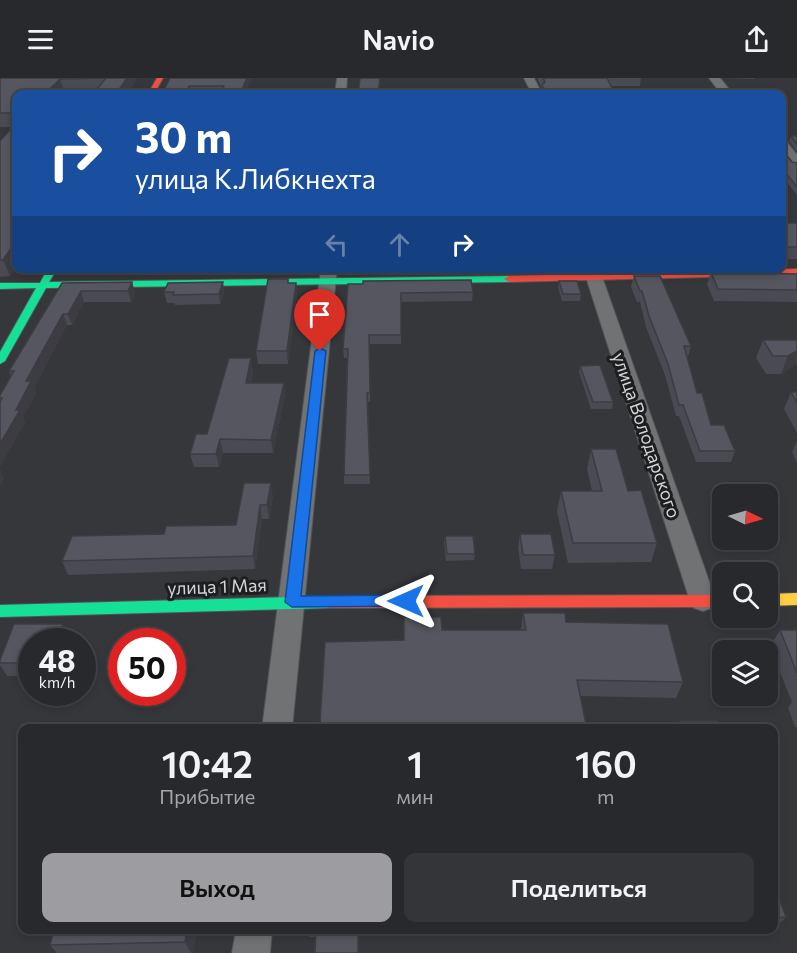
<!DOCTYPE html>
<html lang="ru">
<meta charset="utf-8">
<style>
:root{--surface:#28292c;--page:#343538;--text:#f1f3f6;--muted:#a5a6a9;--line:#444548;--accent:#9d9da1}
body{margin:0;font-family:Commissioner,sans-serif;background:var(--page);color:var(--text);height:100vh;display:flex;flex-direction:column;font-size:22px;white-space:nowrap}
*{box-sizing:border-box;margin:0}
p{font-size:20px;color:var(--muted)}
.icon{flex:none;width:33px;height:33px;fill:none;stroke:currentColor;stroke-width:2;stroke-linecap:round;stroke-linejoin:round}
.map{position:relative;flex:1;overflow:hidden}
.panel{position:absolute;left:18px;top:646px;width:760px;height:210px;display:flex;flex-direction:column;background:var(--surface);border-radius:12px;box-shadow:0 3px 9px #0003,0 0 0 2px var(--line)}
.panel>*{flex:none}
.guide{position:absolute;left:12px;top:12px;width:774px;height:183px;border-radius:12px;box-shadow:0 3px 9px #0003,0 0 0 2px var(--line);background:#1a4fa0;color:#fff;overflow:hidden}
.needle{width:39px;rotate:95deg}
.controls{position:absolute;left:712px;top:406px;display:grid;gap:12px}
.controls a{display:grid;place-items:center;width:66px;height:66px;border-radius:12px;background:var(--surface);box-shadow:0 3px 9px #0003,0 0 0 2px var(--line);font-size:30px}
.speed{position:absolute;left:18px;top:550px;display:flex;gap:12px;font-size:30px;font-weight:700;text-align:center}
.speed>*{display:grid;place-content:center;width:78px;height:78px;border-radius:50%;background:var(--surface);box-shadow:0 3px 9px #0003,0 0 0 2px var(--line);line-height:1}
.speed small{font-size:15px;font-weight:400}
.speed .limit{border:9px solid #d22;background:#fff;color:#111}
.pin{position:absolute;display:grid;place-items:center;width:51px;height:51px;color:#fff;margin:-62px -26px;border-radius:50% 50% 50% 0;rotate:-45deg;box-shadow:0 0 6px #0007}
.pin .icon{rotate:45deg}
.me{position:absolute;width:66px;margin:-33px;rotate:270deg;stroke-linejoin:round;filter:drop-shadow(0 0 4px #0008)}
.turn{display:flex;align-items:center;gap:21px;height:126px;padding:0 24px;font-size:27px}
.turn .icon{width:78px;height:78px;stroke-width:2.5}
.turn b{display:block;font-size:42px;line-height:51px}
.lanes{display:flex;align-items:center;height:57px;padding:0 24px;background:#0003;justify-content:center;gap:30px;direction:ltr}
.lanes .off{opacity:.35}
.eta{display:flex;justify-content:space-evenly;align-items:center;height:102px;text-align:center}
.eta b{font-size:36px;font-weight:600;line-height:42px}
.action{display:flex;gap:12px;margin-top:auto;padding:12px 24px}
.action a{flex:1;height:69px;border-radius:12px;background:var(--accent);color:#111;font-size:24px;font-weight:600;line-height:69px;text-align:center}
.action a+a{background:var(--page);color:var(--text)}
header{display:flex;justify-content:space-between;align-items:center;height:78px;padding:0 24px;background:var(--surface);font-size:27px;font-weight:600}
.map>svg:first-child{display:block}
</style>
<header><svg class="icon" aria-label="menu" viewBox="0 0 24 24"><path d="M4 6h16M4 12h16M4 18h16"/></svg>Navio<svg class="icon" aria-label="share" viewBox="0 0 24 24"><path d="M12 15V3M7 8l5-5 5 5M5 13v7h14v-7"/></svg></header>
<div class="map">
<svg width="797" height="875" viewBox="0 0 797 875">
<rect width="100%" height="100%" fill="#36373b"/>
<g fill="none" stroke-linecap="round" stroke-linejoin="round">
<g stroke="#525356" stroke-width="2">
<path id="street" d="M337,0H347L346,16H335Z
M524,0H534L542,16H532Z
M709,0H720L733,16H721Z
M782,63L787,64L797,77V89L792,88L782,75Z
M321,190H337L292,651H262Z
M583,190H599L716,523L712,530L703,533L694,530L690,523Z
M236,852H272L270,875H232Z"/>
</g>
<g stroke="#525356" stroke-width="2">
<path id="fast" d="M48,190L57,191L49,204L509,198L514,201L509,204L46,210L5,283L0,286V274L36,210L0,211V205H40Z
M329,518L334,520L336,524L334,528L329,530L0,539V527Z"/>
</g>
<g stroke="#525356" stroke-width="2">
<path id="slow" d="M797,515V527L768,528V516Z"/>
</g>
<g stroke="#525356" stroke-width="2">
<path id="jam" d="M157,0H163L154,16H148Z
M797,191V197L509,204L504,201L509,198Z
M723,517V529L329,530L324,528L322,524L324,520L329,518Z"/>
</g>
<use href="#street" fill="#717274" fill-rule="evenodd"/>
<use href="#fast" fill="#16e098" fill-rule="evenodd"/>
<use href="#slow" fill="#ffcf43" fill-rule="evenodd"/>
<use href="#jam" fill="#f24e42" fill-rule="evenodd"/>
</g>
<path fill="#494a52" d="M0,0H137L128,16L95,14H64L61,16H16V188L10,198L0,199V63L13,49H0Z
M170,0H252L245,16H162Z
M537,0H641L640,8H611L615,16H541L542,11Z
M723,0H754V1Z
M791,58H797V74L789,63Z
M782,59V71L792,84L797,85V117L782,98Z
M782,145H797V181H782Z
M75,190H146L143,197H77Z
M177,190H232L230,195L178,196Z
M273,190H294L293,195H273Z
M361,190H469L468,192L362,194Z
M711,194L797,196V224L714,223L707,206Z
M634,198L691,268L688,279H687L697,315L711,347L735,373L731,384H696L679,338H676L665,297L646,249L640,224H637L631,209Z
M559,203L581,216L580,223H562L558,209Z
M132,204L135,215L131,224H84L72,247H67L34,310L36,316L23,339L25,344L0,388V317L11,298L9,293L62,205Z
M223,204L224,214L220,226L175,227V225H167L164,214Z
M289,205H296L297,217L288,286H258L256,273Z
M348,206L473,214L472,223L401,224V266H370V324H368L370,406H344V397L347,280H344L343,271Z
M763,262H797V287L796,286L781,296H766L756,280Z
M580,288L613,324L612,331H591L579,294Z
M253,293L251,305H284L285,318L273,375H223L219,389H194L190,376L207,356Z
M791,314H797V355L784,331Z
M797,363V385L792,374Z
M591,371L628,413L657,465L651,484L568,485L557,433L561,413H592L587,391Z
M244,405L273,418L269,441H262L255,491L68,497L62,483L164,456L236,447Z
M520,456L555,477L552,491H521L518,469Z
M445,458L475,476L474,482L446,483L444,465Z
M523,535L566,544L683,604L676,620L581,618L320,645L404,562L442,552H521Z
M14,546H63L69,559L67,564H32V598H7L0,587V582Z
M780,552H797V649H795L788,630L792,624L770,569Z
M680,643L720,651H676Z
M774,807L786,839L776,849H774Z
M197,852L193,875H57L50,867Z
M307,852H359V875H315V859H309Z"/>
<path fill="#3c3c42" d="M127,0H137L128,16H116Z
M247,0H252L245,16H240Z
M60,1L64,14L61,16H45Z
M189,8L191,16H186Z
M16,163V188L10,198L3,182Z
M142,190H146L143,197Z
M132,204L135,215L131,224L128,213Z
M223,204L224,214L220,226L219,216Z
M296,205L297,217L288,286L287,273Z
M81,213L84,224L72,247L68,236Z
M63,236L67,247L34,310L36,316L23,339L25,344L0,388V366L16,332L26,303Z
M797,273L796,286L781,296L788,278Z
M251,280L253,293L248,318L246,305Z
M284,305L285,318L273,375L271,362Z
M220,361L223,375L219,389L216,376Z
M0,391L4,400L0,408Z
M271,405L273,418L269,441L267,427Z
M260,427L262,441L255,491L253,478Z
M63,546L69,559L67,564H56Z
M187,852H197L193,875H191L185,864Z
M358,852H359V875H358Z"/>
<path fill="#55565f" stroke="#3c3c42" stroke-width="1.5" d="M0,0H127L116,16H93L106,0L60,1L45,16H16V35H0Z
M170,0H247L240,16H221L224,8H189L186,16H162Z
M360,0H380L378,16H358Z
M543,0H607L615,16H547L542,7L545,4Z
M16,45V163L3,182H0V63Z
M791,58H797V66Z
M782,59V71L792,84L797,85V109L782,90Z
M782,145H797V169H786L782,163Z
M760,192L762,195L797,196V212L718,211L711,194Z
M634,198H660L691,268H684L697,315H702L711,347H724L735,373H700L683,327H679L668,286L649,238L642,213H640Z
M268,201H288V205H296L287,273H256Z
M471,202L473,214L401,215V257H369L370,315H367L370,397H344L348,271H343L348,206H363V203Z
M559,203H577L581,216H563Z
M132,204L128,213H81L68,236H63L48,263L26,303H31L16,332H20L0,366V324L2,320H0V317L14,293H9L62,205Z
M223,204L219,216L173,217L174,214H164L168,205Z
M763,262H797V273L788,278H773Z
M229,280H251L246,305H284L271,362L220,361L216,376H190L196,356H207Z
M600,287L613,324H593L580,288Z
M791,314H797V325Z
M591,371H616L628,413L641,412L657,465H573L561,413H602Z
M244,405H271L267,427H260L253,478L62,483L72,458L164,456L166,448L236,447Z
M520,456H551L555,477H523Z
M445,458H473L475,476H447Z
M523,535H565L566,544L668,546L683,604L577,602L587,651H317L318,645H320L325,564L404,562V539H441L442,552H526Z
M14,546H63L56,564H32V585H0V582Z
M780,552H797V595Z
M680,643H717L720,651H682Z
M774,807L786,839L774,840Z
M54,852H187L185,864L50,867Z
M316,852H358V875H315Z"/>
<path fill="#1a73e8" stroke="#114b97" stroke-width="1.5" d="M320,270L326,273L301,518L406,517L412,519L414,523L412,528L292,529L285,524L315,273Z"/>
<g text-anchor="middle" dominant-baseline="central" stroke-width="6" stroke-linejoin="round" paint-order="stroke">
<g font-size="18" fill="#d4d4d8" stroke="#1d1e20">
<text transform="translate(647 357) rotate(71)">улица Володарского</text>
<text transform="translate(217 508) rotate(-2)">улица 1 Мая</text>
</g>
</g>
</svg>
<div class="controls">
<a><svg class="needle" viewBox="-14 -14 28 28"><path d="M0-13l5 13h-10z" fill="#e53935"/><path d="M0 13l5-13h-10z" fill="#a5a6a9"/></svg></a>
<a><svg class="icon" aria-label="search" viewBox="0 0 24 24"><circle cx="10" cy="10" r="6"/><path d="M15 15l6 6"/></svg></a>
<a><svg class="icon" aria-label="layers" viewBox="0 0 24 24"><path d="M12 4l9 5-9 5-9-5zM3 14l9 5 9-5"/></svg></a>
</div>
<div class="speed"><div>48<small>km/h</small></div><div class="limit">50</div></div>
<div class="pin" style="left:320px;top:273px;background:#d93025"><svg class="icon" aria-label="arrive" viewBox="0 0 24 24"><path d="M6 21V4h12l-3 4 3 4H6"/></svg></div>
<svg class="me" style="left:406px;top:523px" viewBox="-20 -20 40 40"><path d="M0-17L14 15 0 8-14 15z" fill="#1a73e8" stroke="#fff" stroke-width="4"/></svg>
<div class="guide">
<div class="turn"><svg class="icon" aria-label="right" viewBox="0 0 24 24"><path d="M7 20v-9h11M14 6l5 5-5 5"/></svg><div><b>30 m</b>улица К.Либкнехта</div></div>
<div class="lanes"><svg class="icon off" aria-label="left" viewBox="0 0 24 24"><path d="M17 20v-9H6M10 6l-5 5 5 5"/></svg><svg class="icon off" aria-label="ahead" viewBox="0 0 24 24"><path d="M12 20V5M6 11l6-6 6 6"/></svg><svg class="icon" aria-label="right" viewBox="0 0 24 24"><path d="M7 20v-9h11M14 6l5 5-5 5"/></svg></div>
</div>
<section class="panel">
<div class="eta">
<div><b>10:42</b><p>Прибытие</p></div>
<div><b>1</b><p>мин</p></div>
<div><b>160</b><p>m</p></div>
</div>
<div class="action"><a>Выход</a><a>Поделиться</a></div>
</section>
</div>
